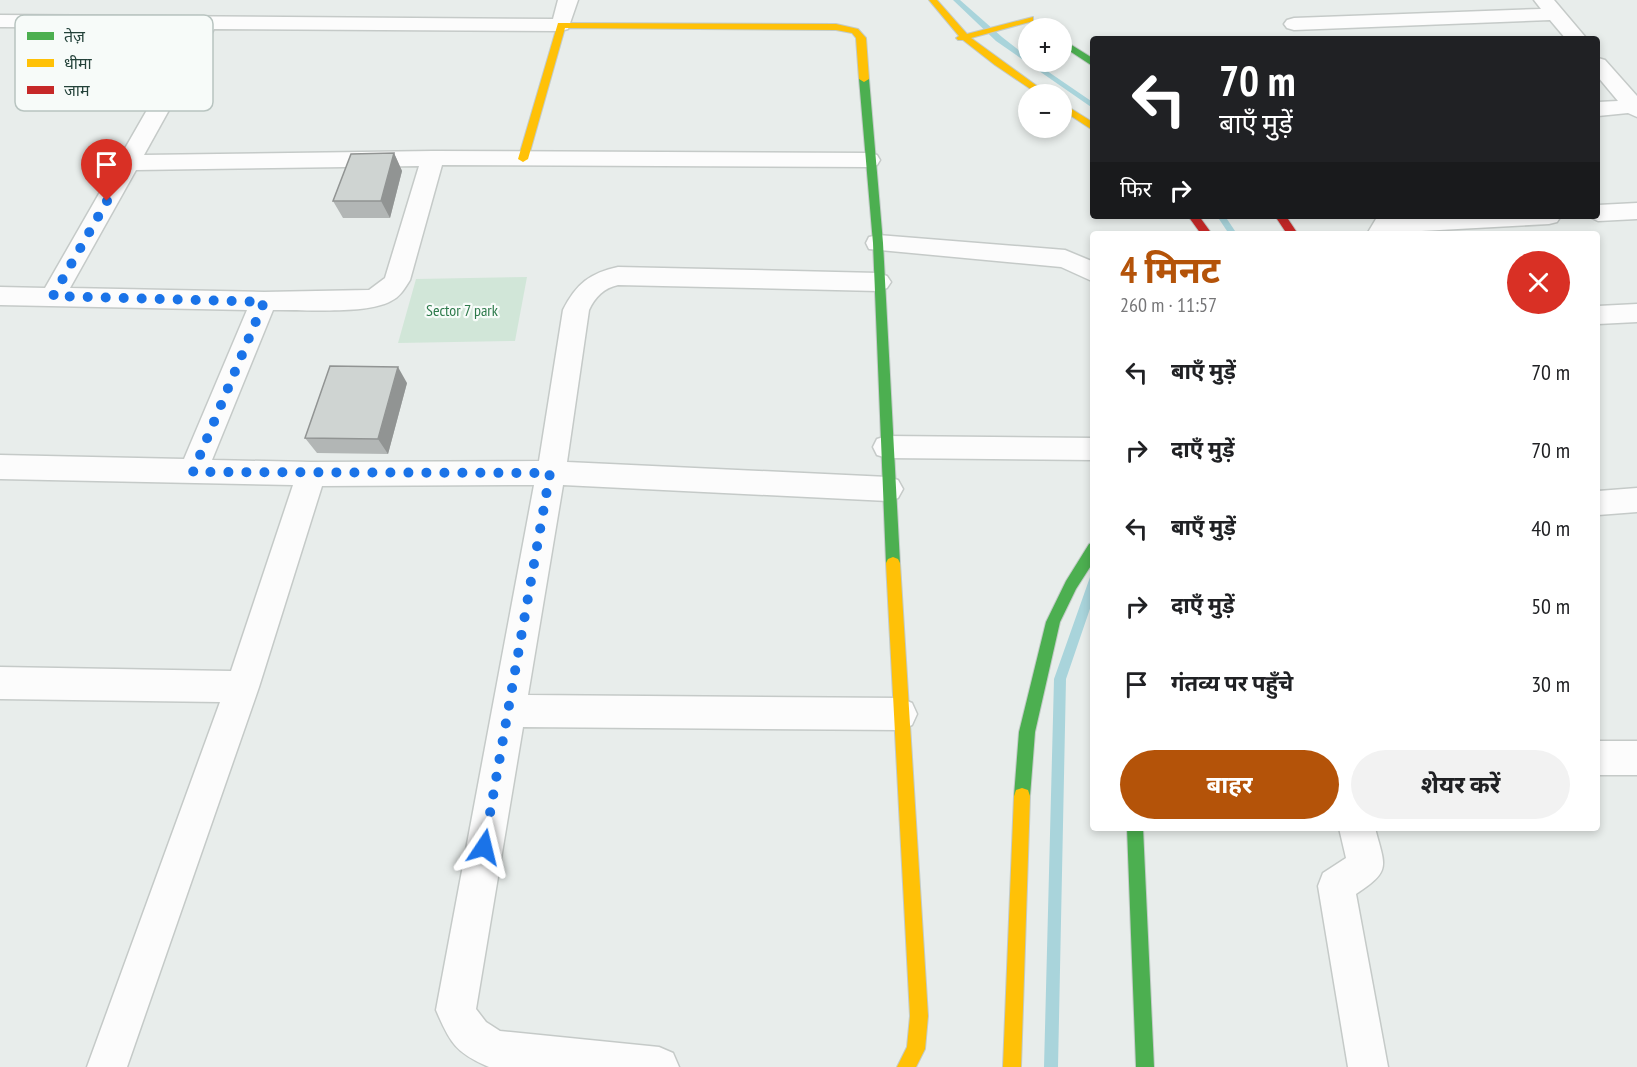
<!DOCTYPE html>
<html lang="hi">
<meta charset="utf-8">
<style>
:root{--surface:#fff;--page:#f2f2f2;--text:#202124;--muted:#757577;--accent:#b45309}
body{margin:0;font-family:"PT Sans Narrow","Noto Sans Devanagari",sans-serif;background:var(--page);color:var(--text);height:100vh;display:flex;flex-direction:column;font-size:22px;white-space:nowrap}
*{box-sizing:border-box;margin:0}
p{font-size:20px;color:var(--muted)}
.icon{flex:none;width:33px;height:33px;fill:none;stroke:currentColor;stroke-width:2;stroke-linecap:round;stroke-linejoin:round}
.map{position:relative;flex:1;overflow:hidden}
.sheet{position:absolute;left:1090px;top:231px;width:510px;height:600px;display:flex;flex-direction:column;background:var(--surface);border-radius:6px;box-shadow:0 3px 9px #0003}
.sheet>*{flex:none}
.banner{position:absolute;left:1090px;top:36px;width:510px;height:183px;border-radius:6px;box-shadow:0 3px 9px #0003;background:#202124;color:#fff;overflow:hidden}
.buttons{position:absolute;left:1018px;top:18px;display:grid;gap:12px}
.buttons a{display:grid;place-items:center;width:54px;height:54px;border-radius:50%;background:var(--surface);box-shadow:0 3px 9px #0003;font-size:30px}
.pin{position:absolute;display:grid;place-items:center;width:51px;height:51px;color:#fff;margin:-62px -26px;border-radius:50% 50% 50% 0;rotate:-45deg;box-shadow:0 0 6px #0007}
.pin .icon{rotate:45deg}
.me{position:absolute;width:66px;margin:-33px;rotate:10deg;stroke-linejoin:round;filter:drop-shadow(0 0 4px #0008)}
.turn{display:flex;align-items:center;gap:21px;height:126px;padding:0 30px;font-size:27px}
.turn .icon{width:78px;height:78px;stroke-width:2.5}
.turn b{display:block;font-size:42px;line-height:51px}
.then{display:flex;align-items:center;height:57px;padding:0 30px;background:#0003;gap:12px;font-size:22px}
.round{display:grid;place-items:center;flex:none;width:63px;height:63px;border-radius:32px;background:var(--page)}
.overview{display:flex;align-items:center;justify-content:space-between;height:102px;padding:0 30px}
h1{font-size:36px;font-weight:700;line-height:45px;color:var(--accent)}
.primary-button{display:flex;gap:12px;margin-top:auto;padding:12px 30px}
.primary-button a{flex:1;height:69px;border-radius:36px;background:var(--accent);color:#fff;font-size:24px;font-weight:700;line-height:69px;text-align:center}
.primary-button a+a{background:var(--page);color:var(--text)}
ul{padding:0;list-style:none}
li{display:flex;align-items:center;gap:18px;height:78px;padding:0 30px}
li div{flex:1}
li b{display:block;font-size:22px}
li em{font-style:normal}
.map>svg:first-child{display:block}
</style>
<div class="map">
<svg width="1637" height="1067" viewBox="0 0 1637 1067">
<rect width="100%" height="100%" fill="#e8edeb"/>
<path fill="#d1e6d8" d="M527,277L515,341L398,343L416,279Z"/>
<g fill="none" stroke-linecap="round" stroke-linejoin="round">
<path fill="#a9d4db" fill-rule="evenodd" d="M953,0H960L1002,37L1029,58V62H1034L1094,103V109L996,41Z
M1217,216H1225L1237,234H1229Z
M1094,575V597L1066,679L1058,1067H1044L1054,679L1089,580L1090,577Z"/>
<g stroke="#c5cac8" stroke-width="3">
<path id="street" d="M558,0H578L568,29L561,31L214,29L144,155L433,151L869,153L877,155L880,160L877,165L869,167L442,165L410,280C405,288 400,297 391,301C366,315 303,309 273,310L212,460L311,462L539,461L563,310C576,284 590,273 618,267L878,273L887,276L891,282L887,288L878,291L618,285C604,288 595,297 589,310L567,462L888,477L898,480L903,489L898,498L888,501L563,485L528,695L900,698L912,703L917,714L912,725L900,730L523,727L476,1009L486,1022L500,1031L659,1047L673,1053L679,1067H489C456,1053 450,1043 436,1010L534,485L322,486L259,687L127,1067H87L220,702L0,699V667L231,671L293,485L0,479V455L184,459L247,310L0,305V287L45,288L194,28L0,27V15L553,19ZM419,166L385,278L369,290L264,292L70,288L136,170Z
M1534,0H1554L1587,39H1566L1550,20L1294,30L1287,28L1284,24L1287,20L1294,18L1541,9Z
M1598,58L1605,60L1637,96V117L1628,113L1598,116V102L1618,101L1598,77Z
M1637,203V219L1598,221L1588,216H1598V205Z
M1561,216L1557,222L1549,224L1367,234L1376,219L1384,217Z
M878,235L1065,250L1094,262V282L1061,267L869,249L866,243L869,237Z
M1637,304V322L1598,324V306Z
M887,436L1094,438V460L887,458L877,455L873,447L877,439Z
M1637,488V512L1598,515V491Z
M1598,741H1637V775H1598Z
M1339,828H1375C1385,867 1392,870 1356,894L1388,1067H1348L1318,886L1323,873L1346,858Z"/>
</g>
<g stroke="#c3cbc8" stroke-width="2">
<path id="fast" d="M1062,39L1094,59V67L1062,46Z
M864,76L869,79L883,243L900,563L898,567L893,569L888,567L886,563L873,243L859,79Z
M1094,542V561L1076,589L1060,622L1035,732L1030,796L1028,802L1022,804L1016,802L1014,796L1019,732L1046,622L1066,581L1089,544Z
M1127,828H1143L1154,1067H1136Z"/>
</g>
<g stroke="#c3cbc8" stroke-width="2">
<path id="slow" d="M929,0H937L967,34L1033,17V21L971,38L1048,94H1038L995,65L963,40H958L956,38L959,36Z
M558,23L836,24L858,29L866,38L869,79L864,82L859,79L856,38L852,33L836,30L565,28L528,159L523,162L518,159Z
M1062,103L1094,123V131L1062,110Z
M893,557L898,559L900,563L928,1016L925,1049L916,1067H897L907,1047L910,1016L886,563L888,559Z
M1022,788L1028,790L1030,796L1021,1067H1003L1014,796L1016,790Z"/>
</g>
<g stroke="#c3cbc8" stroke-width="2">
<path id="jam" d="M1188,216H1199L1212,234H1201Z
M1275,216H1286L1298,234H1287Z"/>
</g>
<use href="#street" fill="#fcfcfc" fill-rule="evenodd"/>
<use href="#fast" fill="#4caf50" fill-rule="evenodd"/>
<use href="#slow" fill="#ffc107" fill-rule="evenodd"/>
<use href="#jam" fill="#c62828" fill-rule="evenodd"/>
</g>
<path fill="#b2b6b5" d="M394,153L402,171L390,218H343L333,201Z
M407,383L388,454L317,453L305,438Z"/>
<path fill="#919493" d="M394,153L402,171L390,218L381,201Z
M398,367L407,383L388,454L378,439Z"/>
<path fill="#cfd4d2" stroke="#919493" stroke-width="1.5" d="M394,153L381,201H333L351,154Z
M330,366L398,367L378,439L305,438Z"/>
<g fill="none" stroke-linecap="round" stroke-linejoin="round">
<path stroke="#1a73e8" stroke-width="10" stroke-dasharray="0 18" d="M107,201L53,296L264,302L193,472L550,473L484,847"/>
</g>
<g text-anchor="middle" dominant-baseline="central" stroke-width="4.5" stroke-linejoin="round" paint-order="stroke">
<g font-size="16" fill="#2d7a4b" stroke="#f7fbf9">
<text x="462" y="310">Sector 7 park</text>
</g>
</g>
<rect x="15" y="15" width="198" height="96" rx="9" fill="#f7fbf9" stroke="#b8c4c0" stroke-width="1.5"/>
<rect x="27" y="32" width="27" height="8" fill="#4caf50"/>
<rect x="27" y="59" width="27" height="8" fill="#ffc107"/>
<rect x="27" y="86" width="27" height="8" fill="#c62828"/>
<g font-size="16" fill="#24423a">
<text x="64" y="42">तेज़</text>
<text x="64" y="69">धीमा</text>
<text x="64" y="96">जाम</text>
</g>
</svg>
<div class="buttons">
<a>+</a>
<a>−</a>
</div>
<div class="pin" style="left:107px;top:201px;background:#d93025"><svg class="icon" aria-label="arrive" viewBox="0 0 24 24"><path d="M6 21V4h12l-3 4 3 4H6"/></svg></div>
<svg class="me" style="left:484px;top:847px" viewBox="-20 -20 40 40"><path d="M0-17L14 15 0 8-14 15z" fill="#1a73e8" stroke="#fff" stroke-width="4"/></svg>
<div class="banner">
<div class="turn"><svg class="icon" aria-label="left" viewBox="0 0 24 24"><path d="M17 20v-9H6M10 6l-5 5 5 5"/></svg><div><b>70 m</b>बाएँ मुड़ें</div></div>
<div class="then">फिर<svg class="icon" aria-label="right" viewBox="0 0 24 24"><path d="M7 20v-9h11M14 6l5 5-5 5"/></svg></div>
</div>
<section class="sheet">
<div class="overview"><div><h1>4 मिनट</h1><p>260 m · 11:57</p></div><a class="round" style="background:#d93025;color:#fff"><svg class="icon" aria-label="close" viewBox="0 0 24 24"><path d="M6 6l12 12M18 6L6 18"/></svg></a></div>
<ul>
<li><svg class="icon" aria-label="left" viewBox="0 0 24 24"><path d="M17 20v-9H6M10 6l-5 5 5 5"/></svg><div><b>बाएँ मुड़ें</b></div><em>70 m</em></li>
<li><svg class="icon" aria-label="right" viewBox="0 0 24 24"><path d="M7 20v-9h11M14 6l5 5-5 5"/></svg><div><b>दाएँ मुड़ें</b></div><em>70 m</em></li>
<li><svg class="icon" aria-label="left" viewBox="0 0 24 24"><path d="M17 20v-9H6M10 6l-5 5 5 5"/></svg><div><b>बाएँ मुड़ें</b></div><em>40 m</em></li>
<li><svg class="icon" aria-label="right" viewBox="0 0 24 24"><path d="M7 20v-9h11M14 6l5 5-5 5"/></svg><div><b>दाएँ मुड़ें</b></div><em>50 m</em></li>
<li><svg class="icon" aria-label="arrive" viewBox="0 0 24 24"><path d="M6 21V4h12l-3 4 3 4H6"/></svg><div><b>गंतव्य पर पहुँचे</b></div><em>30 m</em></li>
</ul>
<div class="primary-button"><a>बाहर</a><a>शेयर करें</a></div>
</section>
</div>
